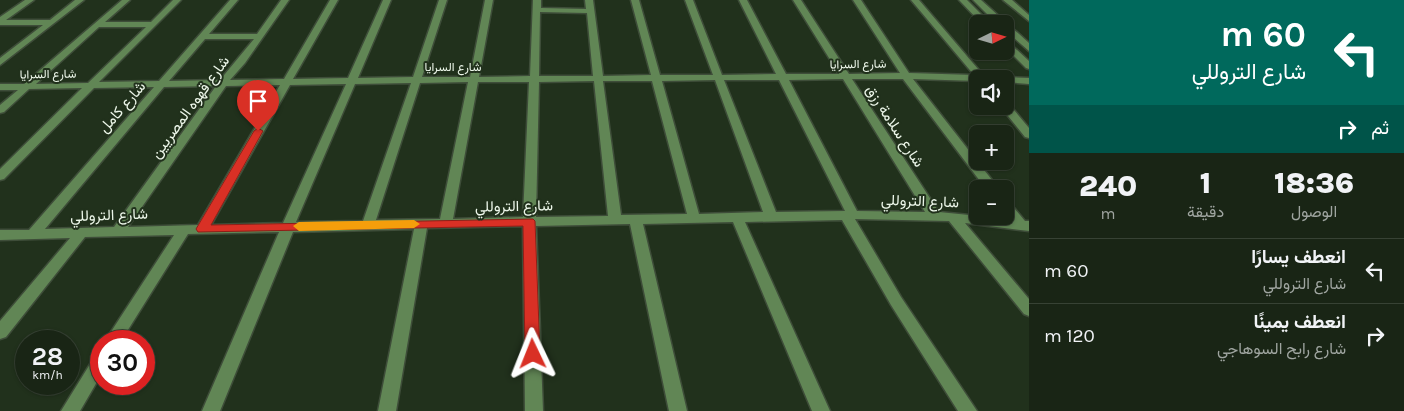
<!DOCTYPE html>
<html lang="ar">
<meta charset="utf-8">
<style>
:root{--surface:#192515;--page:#222d1e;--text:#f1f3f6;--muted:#9fa5a0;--line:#374234}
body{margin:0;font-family:Karla,Vazirmatn,sans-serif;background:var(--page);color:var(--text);direction:rtl;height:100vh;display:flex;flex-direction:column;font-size:19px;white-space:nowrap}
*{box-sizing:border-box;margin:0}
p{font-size:16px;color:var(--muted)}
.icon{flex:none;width:28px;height:28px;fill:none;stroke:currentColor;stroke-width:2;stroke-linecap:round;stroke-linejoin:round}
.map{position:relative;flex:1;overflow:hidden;direction:ltr}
.panel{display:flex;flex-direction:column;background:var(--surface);width:375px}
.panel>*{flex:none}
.top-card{background:#00695c;color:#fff;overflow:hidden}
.needle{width:32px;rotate:85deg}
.controls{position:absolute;left:969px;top:15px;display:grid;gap:10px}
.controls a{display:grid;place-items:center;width:45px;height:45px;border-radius:8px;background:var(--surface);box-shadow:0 1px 4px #0004,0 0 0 1px var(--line);font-size:25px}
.speed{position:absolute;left:15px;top:330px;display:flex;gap:10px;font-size:25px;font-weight:700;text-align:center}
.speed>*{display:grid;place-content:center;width:65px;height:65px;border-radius:50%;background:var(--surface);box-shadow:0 1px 4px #0004,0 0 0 1px var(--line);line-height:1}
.speed small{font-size:12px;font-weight:400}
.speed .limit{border:8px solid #d22;background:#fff;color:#111}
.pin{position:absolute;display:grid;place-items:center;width:42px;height:42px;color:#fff;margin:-51px -21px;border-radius:50% 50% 50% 0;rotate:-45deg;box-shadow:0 0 5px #0007}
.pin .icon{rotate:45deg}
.me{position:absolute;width:55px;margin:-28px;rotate:358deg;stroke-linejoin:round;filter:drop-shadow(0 0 4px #0008)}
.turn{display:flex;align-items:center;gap:18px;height:105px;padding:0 15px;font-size:22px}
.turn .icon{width:65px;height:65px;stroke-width:2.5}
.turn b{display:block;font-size:35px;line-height:42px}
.then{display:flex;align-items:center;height:48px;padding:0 15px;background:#0003;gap:10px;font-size:19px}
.eta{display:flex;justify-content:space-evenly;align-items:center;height:85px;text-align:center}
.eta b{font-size:30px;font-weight:800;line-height:35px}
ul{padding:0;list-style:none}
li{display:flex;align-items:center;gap:15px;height:65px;padding:0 15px;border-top:1px solid var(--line)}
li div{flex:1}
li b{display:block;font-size:19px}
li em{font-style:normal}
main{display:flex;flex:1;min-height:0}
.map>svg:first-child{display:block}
</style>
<main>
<section class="panel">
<div class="top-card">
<div class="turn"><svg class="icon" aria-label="left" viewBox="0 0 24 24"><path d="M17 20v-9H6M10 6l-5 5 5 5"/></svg><div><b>60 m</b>شارع التروللي</div></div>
<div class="then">ثم<svg class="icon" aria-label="right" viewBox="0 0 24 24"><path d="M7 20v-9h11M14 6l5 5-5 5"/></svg></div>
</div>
<div class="eta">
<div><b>18:36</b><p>الوصول</p></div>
<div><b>1</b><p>دقيقة</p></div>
<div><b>240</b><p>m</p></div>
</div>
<ul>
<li><svg class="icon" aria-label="left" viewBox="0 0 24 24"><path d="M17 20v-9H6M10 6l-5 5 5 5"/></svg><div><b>انعطف يسارًا</b><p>شارع التروللي</p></div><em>60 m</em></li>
<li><svg class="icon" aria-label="right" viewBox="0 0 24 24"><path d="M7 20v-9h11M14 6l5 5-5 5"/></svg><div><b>انعطف يمينًا</b><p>شارع رابح السوهاجي</p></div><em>120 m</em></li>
</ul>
</section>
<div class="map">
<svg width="1029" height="411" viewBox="0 0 1029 411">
<rect width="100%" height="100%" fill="#21311c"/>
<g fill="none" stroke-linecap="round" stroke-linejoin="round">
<g stroke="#3e4d39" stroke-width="3">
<path id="minor" d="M25,0H34L6,20H50L75,0H84L0,65V58L43,25H0V17Z
M122,0H130L105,22H151L173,0H181L99,82L159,81L230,0H238L209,34H257L281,0H289L245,63L230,80L284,79L330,0H338L293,79L348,78L383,0H391L358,78L413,77L439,0H447L422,77H470L485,0H493L479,77L530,76L533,0H541V8L586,9L585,0H593L603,76L651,75L631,0H639L660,75H713L685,0H693L722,75L776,74L739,0H747L786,74H839L793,0H801L849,74L900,73L853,0H861L909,73L974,75L911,0H919L984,76L1029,78V84L1005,82V79H978V81L913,79L999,189H986L903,79H852L939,212L1009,219L1005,214V201L1009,202L1025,221H1029V231L965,223L1029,299V316L1024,314L949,221L855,219L901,297L977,411H958L891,305L842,220L745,222L830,411H812L733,222L643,224L687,411H669L630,224L536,226L543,411H525L523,226L427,228L396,411H378L414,229L293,232L220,411H202L279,232L188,234L121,341H105L174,235L85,237L6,337L0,339V321L70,238L0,240V230H29L154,87L94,88L4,179L0,180V169L82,88L29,89L4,112L0,113V105L18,90H0V84H24ZM540,12L587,13L593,76H539ZM99,27H146L88,83L36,84ZM205,39H254L220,80L169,81ZM843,79L925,212L857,211L789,80ZM715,80L763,212L699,214L662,81ZM724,80H779L845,211L776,212ZM594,81L608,216L536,217L539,82ZM603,81H652L687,214L621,215ZM468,82L440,219L376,220L420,83ZM478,82H529L523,217L453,219ZM411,83L363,221L296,222L355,84ZM346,84L283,223L211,225L290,85ZM280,85L198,225L128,227L226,86ZM216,86L114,227L45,229L164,87Z
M959,0H967L991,24H982Z
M973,0H981L1029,43V51L1005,30V24H997Z
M1003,0H1012L1029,15V21Z
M1005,39L1029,61V69L1026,68L1005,47Z
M1005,103L1009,104L1029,128V138L1025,137L1000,106H1005Z
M101,354V375L80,411H61L95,356Z"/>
</g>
<use href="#minor" fill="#618655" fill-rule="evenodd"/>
</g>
<path fill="#d93025" stroke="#8d1f18" d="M258,128L263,131L211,225L533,219L535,221L540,354L538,359L533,360L528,359L525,354L523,226L198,232L196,229L254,131Z"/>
<path fill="#f59e0b" d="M414,220L420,224L414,228L299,231L293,226L299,222Z"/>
<g text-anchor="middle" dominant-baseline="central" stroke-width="4" stroke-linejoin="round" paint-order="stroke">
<g font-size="12" fill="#edf7ea" stroke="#21311c">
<text transform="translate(858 64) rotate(-1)">شارع السرايا</text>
<text x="453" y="67">شارع السرايا</text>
<text transform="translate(48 74) rotate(-1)">شارع السرايا</text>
</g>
<g font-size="15" fill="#edf7ea" stroke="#21311c">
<text transform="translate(122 107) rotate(-49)">شارع كامل</text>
<text transform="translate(190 107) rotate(-54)">شارع قهوه المصريين</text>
<text transform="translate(895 126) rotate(57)">شارع سلامة رزق</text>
<text transform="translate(920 201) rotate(2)">شارع التروللي</text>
<text transform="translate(514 206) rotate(-1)">شارع التروللي</text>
<text transform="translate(109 215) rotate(-2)">شارع التروللي</text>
</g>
</g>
</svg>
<div class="controls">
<a><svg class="needle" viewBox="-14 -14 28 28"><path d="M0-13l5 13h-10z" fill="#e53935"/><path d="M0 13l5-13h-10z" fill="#9fa5a0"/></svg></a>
<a><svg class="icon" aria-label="sound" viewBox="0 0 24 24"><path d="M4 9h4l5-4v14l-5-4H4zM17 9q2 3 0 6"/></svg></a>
<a>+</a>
<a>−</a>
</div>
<div class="speed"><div>28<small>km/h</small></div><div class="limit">30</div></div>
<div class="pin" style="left:258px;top:131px;background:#d93025"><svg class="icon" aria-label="arrive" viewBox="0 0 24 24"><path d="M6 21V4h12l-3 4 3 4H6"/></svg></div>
<svg class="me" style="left:533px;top:354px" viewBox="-20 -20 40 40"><path d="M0-17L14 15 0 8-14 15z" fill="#d93025" stroke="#fff" stroke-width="4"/></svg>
</div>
</main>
